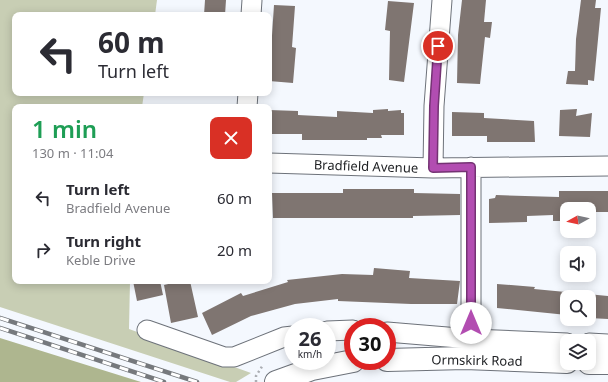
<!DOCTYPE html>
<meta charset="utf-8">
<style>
:root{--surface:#fff;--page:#f7f7f7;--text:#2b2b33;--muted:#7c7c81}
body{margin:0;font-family:"Noto Sans",sans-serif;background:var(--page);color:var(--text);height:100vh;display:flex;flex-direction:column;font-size:15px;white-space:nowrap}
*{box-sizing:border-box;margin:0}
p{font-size:13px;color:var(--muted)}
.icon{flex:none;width:22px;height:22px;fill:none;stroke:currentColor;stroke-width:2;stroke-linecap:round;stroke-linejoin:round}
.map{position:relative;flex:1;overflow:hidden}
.sheet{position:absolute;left:12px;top:104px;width:260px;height:180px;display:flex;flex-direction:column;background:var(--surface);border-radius:8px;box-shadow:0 2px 10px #0003}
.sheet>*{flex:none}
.banner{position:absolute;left:12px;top:12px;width:260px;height:84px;border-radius:8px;box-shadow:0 2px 10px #0003;background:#fff;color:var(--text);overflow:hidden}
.needle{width:26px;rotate:262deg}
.tools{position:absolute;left:560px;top:202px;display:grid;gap:8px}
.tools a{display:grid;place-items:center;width:36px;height:36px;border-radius:8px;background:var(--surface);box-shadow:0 2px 10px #0003;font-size:20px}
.speed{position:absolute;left:284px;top:318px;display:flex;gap:8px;font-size:20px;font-weight:700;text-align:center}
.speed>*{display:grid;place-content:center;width:52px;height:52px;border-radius:50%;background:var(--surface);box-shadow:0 2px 10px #0003;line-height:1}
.speed small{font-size:10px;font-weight:400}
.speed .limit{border:6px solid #d22;background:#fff;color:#111}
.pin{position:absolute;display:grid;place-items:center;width:34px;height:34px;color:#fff;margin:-17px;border:2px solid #fff;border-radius:50%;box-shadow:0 1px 4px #0007}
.me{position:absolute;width:44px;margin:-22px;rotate:0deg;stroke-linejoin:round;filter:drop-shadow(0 0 3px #0008)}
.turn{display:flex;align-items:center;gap:14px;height:84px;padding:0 20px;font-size:18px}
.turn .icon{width:52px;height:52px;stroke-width:2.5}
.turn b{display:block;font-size:28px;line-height:34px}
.round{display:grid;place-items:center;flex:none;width:42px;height:42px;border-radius:8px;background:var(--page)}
.summary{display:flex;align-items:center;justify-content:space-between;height:68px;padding:0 20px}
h1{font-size:24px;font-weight:600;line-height:30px;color:#1e9e55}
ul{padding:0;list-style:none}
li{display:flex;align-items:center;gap:12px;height:52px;padding:0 20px}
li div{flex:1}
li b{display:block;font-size:15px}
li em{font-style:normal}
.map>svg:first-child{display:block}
</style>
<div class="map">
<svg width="608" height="382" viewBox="0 0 608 382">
<rect width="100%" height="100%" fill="#f4f8fe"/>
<path fill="#c8ceb4" d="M0,0H157L155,15H15V93H144L142,107H15V281H130L129,329L251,373L236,382H230L0,307Z"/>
<path fill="#aeb68f" d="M0,338L141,382H0Z"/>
<path fill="#7f7571" d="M205,0H226L225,15H204Z
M462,0H486L484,22H492L490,38L485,37L480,84L457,83L458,35Z
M581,0H596L595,8H601L594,81L588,80V85L566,84L568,71H575L576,39Z
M388,1L414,3L404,82L389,80L390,31L385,30Z
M274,5L295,6L292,47L296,48L293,83L269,81Z
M388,109V111L401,110V113H404V135H381L382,138H367V140H302V134H269V110L298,111V115L337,117V111L373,113V110Z
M577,109L576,116L592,113L590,137L559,136L560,110Z
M452,112L484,113V118L534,121L535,142H487V136H452Z
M343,189H414V193L460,194V215L413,216V218H273L272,193H343Z
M559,191H608V212H594L592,219H589V209H567V221H553V215L527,216V222L489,223V199L495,198L496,195L559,197Z
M374,268L410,271L409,278L460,281L457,304H411L338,301V299L295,304L251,316L212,335L202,313L241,293L243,296L288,282L287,280L342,274L373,275Z
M133,281H160L163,295L137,301Z
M181,281H190L198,317L171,323L164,285Z
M497,284L535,287L534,289L608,296V319L589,318V297H567V315L497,308Z"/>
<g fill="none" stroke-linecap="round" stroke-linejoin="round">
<g stroke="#6d727a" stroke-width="21">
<path id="minor" d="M251,15L252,0
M247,107L248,93
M269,163L433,168L608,166
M471,167V339
M433,168L434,106L442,0
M147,330L224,357H234L284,337L293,336
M327,331L353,330
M387,332L471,339L567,343
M589,343L608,344"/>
</g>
<g stroke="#6d727a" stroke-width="24">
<path id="highway" d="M387,360L465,358L567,362
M589,363H608
M276,382L312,369L353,361"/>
</g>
<path stroke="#abaeb3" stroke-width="2.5" stroke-dasharray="2 3" stroke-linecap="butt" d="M256,382V376L263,365"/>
<use href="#minor" stroke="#fff" stroke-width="19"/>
<use href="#highway" stroke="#fff" stroke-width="22"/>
<g stroke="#76797d" stroke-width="4.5">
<path id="rail" d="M0,318L197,382
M0,328L164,382"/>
</g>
<use href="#rail" stroke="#fff" stroke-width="3" stroke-dasharray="9" stroke-linecap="butt"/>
</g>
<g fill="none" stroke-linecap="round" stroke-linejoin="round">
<g stroke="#743273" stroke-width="10">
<path id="route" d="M438,46L434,106L433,168L471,167V323"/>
</g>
<use href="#route" stroke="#b24db1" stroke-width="7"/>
</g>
<g text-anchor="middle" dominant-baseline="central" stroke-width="3" stroke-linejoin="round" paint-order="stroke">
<g font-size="13" fill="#202225" stroke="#fff">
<text transform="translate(366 166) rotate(2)">Bradfield Avenue</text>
<text transform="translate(477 360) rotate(1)">Ormskirk Road</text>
</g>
</g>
</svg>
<div class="tools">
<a><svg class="needle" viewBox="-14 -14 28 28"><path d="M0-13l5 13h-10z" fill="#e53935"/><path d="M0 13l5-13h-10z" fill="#7c7c81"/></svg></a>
<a><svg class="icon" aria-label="sound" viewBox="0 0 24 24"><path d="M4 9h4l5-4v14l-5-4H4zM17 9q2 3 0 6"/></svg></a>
<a><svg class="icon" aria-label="search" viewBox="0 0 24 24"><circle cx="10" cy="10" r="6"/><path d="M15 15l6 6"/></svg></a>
<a><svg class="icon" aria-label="layers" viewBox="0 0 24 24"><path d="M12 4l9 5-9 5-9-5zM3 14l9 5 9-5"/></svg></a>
</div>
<div class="speed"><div>26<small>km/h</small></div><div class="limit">30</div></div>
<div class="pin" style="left:438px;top:46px;background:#d93025"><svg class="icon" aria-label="arrive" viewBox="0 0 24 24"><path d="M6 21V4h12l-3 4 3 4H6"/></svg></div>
<svg class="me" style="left:471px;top:323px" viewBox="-20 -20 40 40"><circle r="19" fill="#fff"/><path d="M0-13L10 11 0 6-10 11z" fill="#b24db1"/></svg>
<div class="banner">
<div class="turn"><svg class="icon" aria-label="left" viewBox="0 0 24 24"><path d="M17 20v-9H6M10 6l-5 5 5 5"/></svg><div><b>60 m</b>Turn left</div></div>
</div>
<section class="sheet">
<div class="summary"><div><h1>1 min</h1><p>130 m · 11:04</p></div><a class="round" style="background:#d93025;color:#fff"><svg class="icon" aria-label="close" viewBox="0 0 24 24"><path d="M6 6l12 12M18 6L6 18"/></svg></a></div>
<ul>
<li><svg class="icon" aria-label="left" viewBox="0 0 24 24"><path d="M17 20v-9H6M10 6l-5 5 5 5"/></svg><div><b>Turn left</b><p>Bradfield Avenue</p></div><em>60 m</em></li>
<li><svg class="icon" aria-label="right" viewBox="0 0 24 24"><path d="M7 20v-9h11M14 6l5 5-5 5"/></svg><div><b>Turn right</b><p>Keble Drive</p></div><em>20 m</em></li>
</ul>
</section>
</div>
